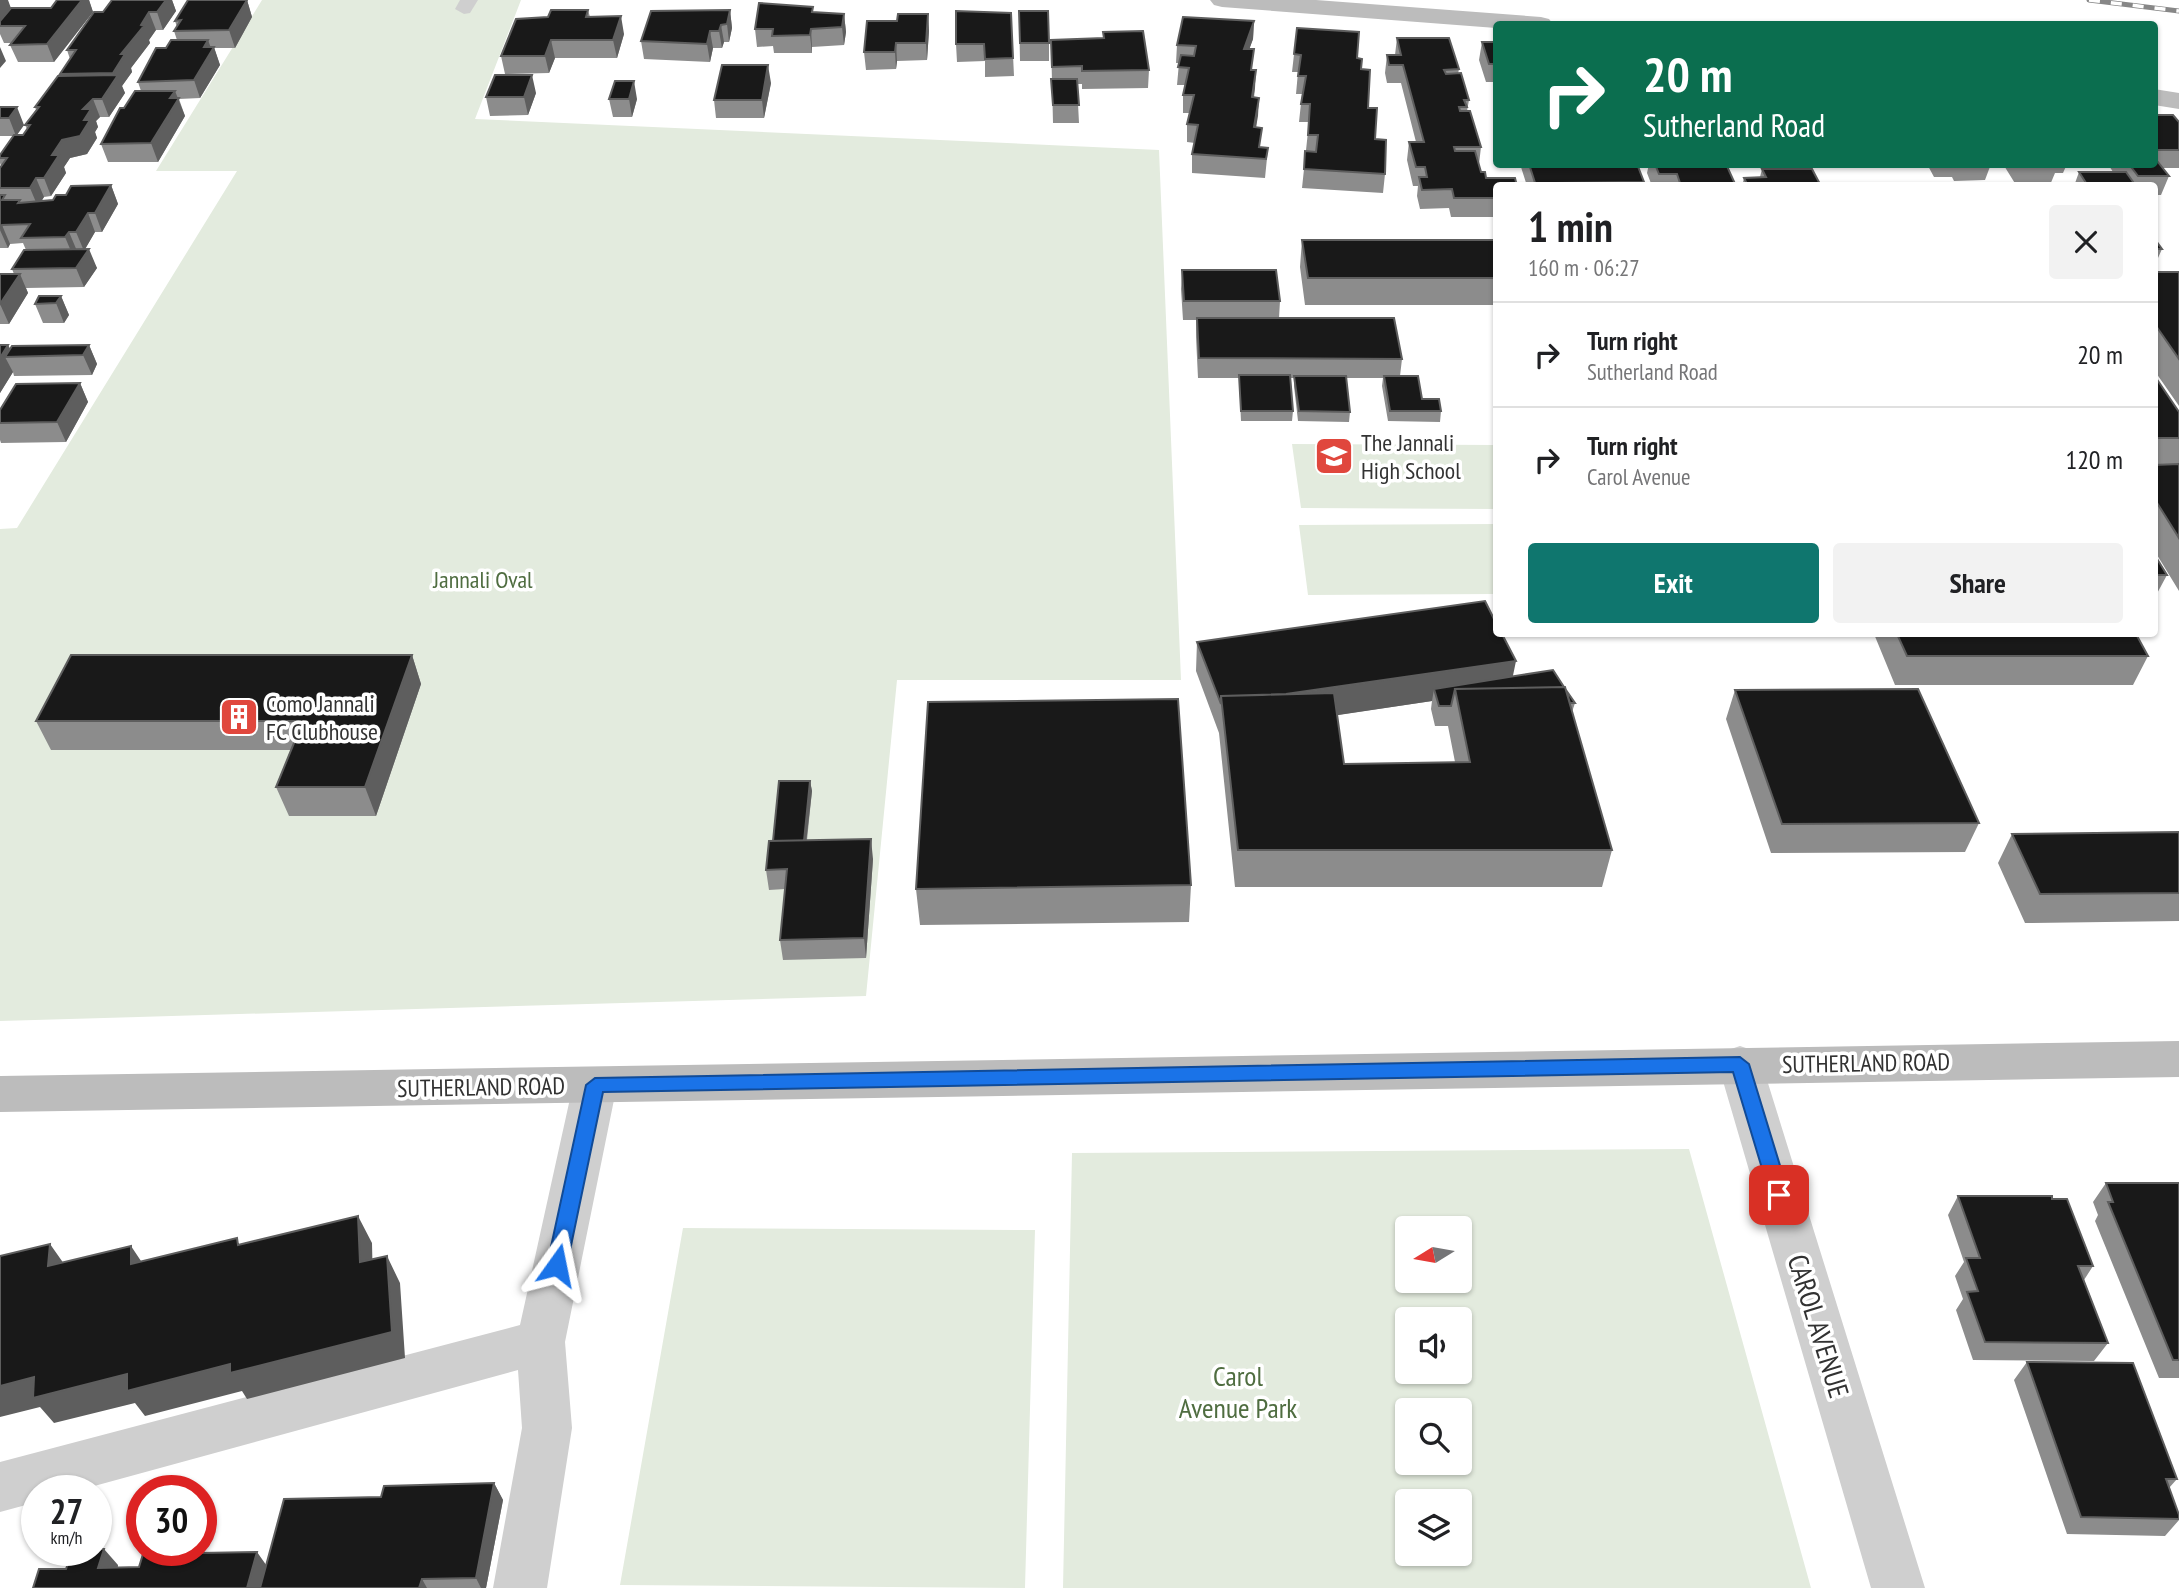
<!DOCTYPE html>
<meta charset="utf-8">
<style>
:root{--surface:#fff;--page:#f2f2f2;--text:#202124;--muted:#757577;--line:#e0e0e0;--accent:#0f766e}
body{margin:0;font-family:"PT Sans Narrow",sans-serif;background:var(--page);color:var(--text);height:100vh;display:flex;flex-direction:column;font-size:26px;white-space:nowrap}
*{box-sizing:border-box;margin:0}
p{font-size:23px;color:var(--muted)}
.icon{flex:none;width:38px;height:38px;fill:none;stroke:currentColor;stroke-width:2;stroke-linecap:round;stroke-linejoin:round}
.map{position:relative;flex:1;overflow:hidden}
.drawer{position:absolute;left:1493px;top:182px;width:665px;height:455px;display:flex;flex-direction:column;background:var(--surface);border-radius:7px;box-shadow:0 2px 5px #0004}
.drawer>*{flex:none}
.hud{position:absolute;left:1493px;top:21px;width:665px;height:147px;border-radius:7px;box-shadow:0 2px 5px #0004;background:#0b6e4f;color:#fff;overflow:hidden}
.needle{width:46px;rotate:259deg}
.controls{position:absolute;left:1395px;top:1216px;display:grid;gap:14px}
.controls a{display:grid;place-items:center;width:77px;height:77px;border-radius:7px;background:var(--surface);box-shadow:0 2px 5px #0004;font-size:35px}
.speed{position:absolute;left:21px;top:1475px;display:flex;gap:14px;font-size:35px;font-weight:700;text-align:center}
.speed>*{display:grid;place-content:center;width:91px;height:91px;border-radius:50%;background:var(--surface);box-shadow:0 2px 5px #0004;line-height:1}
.speed small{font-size:18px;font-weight:400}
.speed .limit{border:10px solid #d22;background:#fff;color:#111}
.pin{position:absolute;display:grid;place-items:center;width:60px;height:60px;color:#fff;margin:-30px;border-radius:14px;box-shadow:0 4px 10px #0006}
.me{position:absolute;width:77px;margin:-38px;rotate:12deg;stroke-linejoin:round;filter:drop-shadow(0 0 5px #0008)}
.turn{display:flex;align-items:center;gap:24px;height:147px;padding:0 35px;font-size:32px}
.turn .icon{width:91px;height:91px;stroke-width:2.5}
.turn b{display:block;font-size:49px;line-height:60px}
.round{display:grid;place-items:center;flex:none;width:74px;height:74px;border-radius:7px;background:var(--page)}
.head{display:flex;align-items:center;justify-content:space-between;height:119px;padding:0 35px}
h1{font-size:42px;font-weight:600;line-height:52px}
.button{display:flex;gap:14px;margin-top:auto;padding:14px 35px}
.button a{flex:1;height:80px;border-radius:7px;background:var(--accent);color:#fff;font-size:28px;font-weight:600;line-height:80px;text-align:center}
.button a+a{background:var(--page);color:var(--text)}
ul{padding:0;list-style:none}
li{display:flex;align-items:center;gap:21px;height:105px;padding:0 35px;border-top:2px solid var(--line)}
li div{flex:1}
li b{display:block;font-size:26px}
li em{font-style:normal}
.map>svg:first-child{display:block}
</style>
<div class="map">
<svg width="2179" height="1588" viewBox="0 0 2179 1588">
<rect width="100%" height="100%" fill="#fff"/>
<path fill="#e3ebde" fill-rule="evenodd" d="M262,0H521L475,119L1159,150L1181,680H897L866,996L0,1021V529L17,528L237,171H156Z
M1292,444L1496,445V509L1301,508Z
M1496,524V594L1308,595L1299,525Z
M1689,1149L1811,1588H1063L1072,1153ZM1460,1228V1281H1407V1228ZM1407,1320H1460V1372H1407ZM1460,1410V1463H1407V1410ZM1407,1502H1460V1554H1407Z
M683,1228L1035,1230L1025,1588L620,1585Z"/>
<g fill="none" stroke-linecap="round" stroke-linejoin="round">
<path fill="#cfcfcf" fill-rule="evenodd" d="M460,0H478L470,13L464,14L455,9Z"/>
<path fill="#cfcfcf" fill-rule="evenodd" d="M1740,1046L1755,1051L1762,1064L1925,1588H1871L1718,1064L1725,1051Z
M595,1067L611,1072L617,1085L565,1342L572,1428L547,1588H493L522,1428L518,1370L76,1491H37V1502L0,1512V1462L520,1325L573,1085L579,1072Z"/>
<path fill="#bcbcbc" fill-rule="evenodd" d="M1210,0H1316L1541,17L1549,19L1553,24H1496V28L1222,7L1214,5Z
M2154,89L2179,93V109L2154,105Z
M2179,1041V1077L0,1112V1076Z"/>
<g stroke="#878787" stroke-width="5">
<path id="rail" d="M2089,0L2179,11"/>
</g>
<use href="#rail" stroke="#fff" stroke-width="3.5" stroke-dasharray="11" stroke-linecap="butt"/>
</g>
<path fill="#8c8c8c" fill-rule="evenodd" d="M0,0L11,8H51L57,0H89L93,12L54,62H18L10,45L12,43H4L0,34Z
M112,0H172L176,11L163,30H156L149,40L150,43L131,68L132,72L122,86L125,93L109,117H100L96,121L98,127L95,132L97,138L87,154L70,158L64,167L66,173L51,196L44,197L41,201L53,200L66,195L111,185L118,204L102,232H95L85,249L97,268L84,287L26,288L28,293L9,324H0V274H14L12,269L26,250L23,243L10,244L8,248H0V168L1,166L0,163V155L13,136H0V107L24,125L17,135H23L27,129L25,125L36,110L35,107L60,76V74L70,59L67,50L103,12Z
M247,0L252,17L235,48H214L220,65L200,98L179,99L185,116L158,162H108L101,144L124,108L141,91L138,82L166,48L177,40L174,31L177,27L175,21Z
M588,10L590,17L624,34L617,58H555L549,73L505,74L501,56L548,17Z
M730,10L732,28L729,42H724L722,48H713L710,62L644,59L641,41Z
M1019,11L1049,43V61H1020Z
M814,12L844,14L846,32L844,45L812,47V53H774L773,46L757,47L755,29Z
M1011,13L1014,76L985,77V61L957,62L956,44Z
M928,14L929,31L927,60L897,61L896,69L866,70L864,52L897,21Z
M1254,21L1253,39L1249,49L1255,88L1254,98H1259L1256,127L1260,147L1268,148L1265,178L1192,173V154L1195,143L1187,142V124L1190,113H1183V95L1185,85H1177L1179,63H1176L1177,45Z
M1297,28L1357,58L1361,69L1368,108L1385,174L1383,193L1302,188L1309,122H1299L1302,94H1296L1298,72H1292Z
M1103,32L1149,70L1148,88L1082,89V84H1077L1079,123H1053L1051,40L1103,38Z
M1397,38L1459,69L1458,74L1469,100L1467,111L1481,147L1479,164L1481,172L1486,178L1496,186V217H1451L1449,208L1420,209L1417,196L1418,186H1413L1407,160L1409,142H1416L1401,83H1387L1385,73L1387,55H1395Z
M1482,42H1496V82H1486L1479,60Z
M771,83L764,118H716L714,100Z
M536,93L528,115L490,116L486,97Z
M609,99H637L632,117H613Z
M2154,115L2179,122V168H2163L2169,176L2161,195H2154V186H2074L2079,172H2113L2108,164H2154Z
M1520,164H1637L1644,182L1643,186H1527Z
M1649,164H1726L1736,186H1652L1647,173Z
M1927,164H1991L1985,180L1954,181L1952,177H1934Z
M2003,164H2067L2063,173H2055L2050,185H2016Z
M1762,169L1821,186H1742L1744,178L1760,177Z
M2154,238L2162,249L2154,267Z
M1302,240H1496V305H1305L1300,267Z
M1182,270L1280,301L1279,318L1402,359L1400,376L1422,399L1441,411L1440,422L1388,421L1382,386L1383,378H1346L1350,412L1349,422L1298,421L1294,386V378H1290L1293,411L1292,421H1241L1239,378H1198L1196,337V320H1183L1181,289Z
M2154,272H2179V406L2154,370Z
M61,296L69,315L64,323H43L35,304Z
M0,345H8L10,349L89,345L97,364L92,375L14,376L13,372L0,393Z
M2154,375L2179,412V591L2154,550Z
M80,383L88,402L66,442L1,443L0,440V410Z
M2154,554L2167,575L2154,599Z
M1874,634H2136L2148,656L2133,685H1895Z
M1197,642L1513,676L1575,703L1572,712L1612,850L1602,887H1235L1219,733L1196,671ZM1432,701L1431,709L1435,726H1448L1455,762L1344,764L1337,715Z
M412,655L421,684L376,816H289L276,787L291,750H51L36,721Z
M1735,690L1979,823L1965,852L1771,853L1726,719Z
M810,781L812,791L807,840L873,859L866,958L783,960L780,940L785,889L769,890L766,870L773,841Z
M2179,832V921L2025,923L1998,863L2012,834Z
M1191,885L1189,922L920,925L916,889Z
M2106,1183H2179V1378H2159L2095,1221L2098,1215L2093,1202Z
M1958,1196L2052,1199L2093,1266L2084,1280L2108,1343L2094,1361L1973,1360L1956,1310L1963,1299L1955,1276L1964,1262L1948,1215Z
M2027,1362L2177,1479L2169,1488L2179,1515V1520L2165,1536L2067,1534L2014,1380Z
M494,1483L503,1500L486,1588H33L66,1569L118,1565V1568L266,1565L381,1497Z"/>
<path fill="#5e5e5e" d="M0,0H8L12,11L0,26Z
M82,0H89L93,12L54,62L47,44Z
M166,0H172L176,11L163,30L157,12Z
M247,0L252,17L235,48L229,30Z
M730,10L732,28L729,42L727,24Z
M149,12L156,30L149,40L150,43L131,68L132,72L122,86L125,93L109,117L102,99L115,80L113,73L121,54Z
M844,14L846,32L844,45L842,27Z
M928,14L929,31L927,60L926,43Z
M621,16L624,34L617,58L613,40Z
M1254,21L1253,39L1243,67L1244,49Z
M721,25L724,42L722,48L719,31Z
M811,29L812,47V53L810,35Z
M710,31L713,48L710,62L707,44Z
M208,40L212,51L214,47L220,65L200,98L194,80L204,47Z
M551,40L555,58L549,73L545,56Z
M896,43L897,61L896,69L895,52Z
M0,47L6,61L0,68Z
M768,65L771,83L764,118L762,100Z
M1256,70L1255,88L1250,116L1252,97Z
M532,75L536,93L528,115L524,97Z
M634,81L637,99L632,117L629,99Z
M175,91L185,116L158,162L151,143L170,98Z
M1259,98L1258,116L1253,145L1254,127Z
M93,99L100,117L96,121L98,127L95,132L97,138L87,154L70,158L64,167L66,173L51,196L44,178L52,155L62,140L84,120L83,109Z
M17,107L24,125L16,136L9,118Z
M36,178L44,197L38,207L30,188Z
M111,185L118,204L102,232L95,213Z
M88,213L95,232L84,251L76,232Z
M2,225L10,244L8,248L0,230Z
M69,232L77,251L73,256L65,237Z
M89,249L97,268L84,287L76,268Z
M20,274L28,293L9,324L0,304Z
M61,296L69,315L64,323L56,303Z
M8,345L14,356L5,357L13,372L0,393V358Z
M89,345L97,364L92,375L83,355Z
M80,383L88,402L66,442L57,422Z
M412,655L421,684L376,816L365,787Z
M1516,661L1510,690L1434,689L1432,701L1225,732L1222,704Z
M810,781L812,791L805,852L804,842Z
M871,839L873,859L866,958L864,938Z
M358,1216L372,1243L373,1289L360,1262Z
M50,1244L69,1271L48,1266Z
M131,1246L149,1273L131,1264Z
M387,1256L400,1283L405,1358L247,1399L242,1391L145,1416L135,1403L54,1423L40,1407L0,1417V1386Z
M494,1483L503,1500L486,1588H481L476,1578Z
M104,1549L118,1565L113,1585L98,1568Z
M257,1552L269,1569L263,1588H247Z
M422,1579L427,1588H419Z"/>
<path fill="#191919" stroke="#5e5e5e" stroke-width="2" d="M57,0H82L47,44L10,45L25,26H0V21L11,8H51Z
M112,0H166L157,12H149L141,25L144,26L121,54H125L113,73L60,74L76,50H67L94,12H103Z
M188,0H247L229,30L174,31L181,20L175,21Z
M759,3L813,7L812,12L844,14L842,27L811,29L810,35L772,36L773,29H755Z
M551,10H588L586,17L621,16L613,40H551L545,56H501L516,19L548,17Z
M730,10L727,24L721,25L719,31H710L707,44L641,41L651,11Z
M956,11L1011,13L1013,58L985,59L984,44H956Z
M1019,11H1048L1049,43H1020Z
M898,14H928L926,43H896L895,52H864L867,21H897Z
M1183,17L1254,21L1244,49H1254L1251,70H1256L1252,97L1259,98L1254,127L1262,128L1259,147L1268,148L1266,159L1192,154L1198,125L1187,124L1194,95H1183L1189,68L1178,67L1181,55L1194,56L1196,46L1177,45Z
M1297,28L1359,32L1357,58L1362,59L1361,69L1370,70L1368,108H1377L1375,139L1386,140L1385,174L1304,169L1305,151L1316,152L1318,135H1308L1310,104H1301L1306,76H1298L1301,55L1294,54Z
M1143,31L1149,70L1082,71V66L1052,67L1051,40L1104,38L1103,32Z
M1397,38H1449L1459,69L1444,70L1446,74L1461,73L1469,100H1464L1467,107H1459L1460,111H1470L1481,147H1454L1455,151H1475L1481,172H1485L1486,178H1515L1517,186H1496V198H1454L1452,189L1422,190L1419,177H1427L1425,167H1416L1409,142H1424L1403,65H1389L1387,55H1401Z
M171,40H208L204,47H214L194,80L138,82L156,48H166Z
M1482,42H1496V64H1489Z
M722,65H768L762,100H714Z
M118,75L102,99H93L83,109H91L84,120H90L80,136L62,140L52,155H59L44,178H36L30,188H0V168L7,158H0V155L14,135H23L30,125H25L39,107H35L58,76Z
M495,75H532L524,97H486Z
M1051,79H1077L1079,105H1053Z
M615,81H634L629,99H609Z
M135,91H175L170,98H179L151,143L101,144L120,108H124Z
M0,107H17L9,118H0Z
M2154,115H2173L2179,122V150H2154Z
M2154,157L2169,176H2138L2129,164H2154Z
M1529,164H1637L1644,182L1556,183L1557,186H1536Z
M1655,164H1726L1736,186H1681L1677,174H1659Z
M2021,164H2056L2057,166H2023Z
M1762,169H1812L1821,186H1748L1744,178L1766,177Z
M2079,172H2126L2136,186H2088Z
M111,185L95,213H88L76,232H69L65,237L21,238L30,224L2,225L0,229V195H5L2,200H20L18,203L53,200L56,195H66L71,186Z
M2154,238L2162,249H2154Z
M1302,240H1496V278H1308Z
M89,249L76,268L12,269L24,250Z
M1182,270H1276L1280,301H1184Z
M2154,272H2179V359L2154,323Z
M0,274H20L0,304Z
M39,296H61L56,303L35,304Z
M1197,318H1394L1402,359L1199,358Z
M0,345H8L0,358Z
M89,345L83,355L5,357L12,346Z
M1239,375H1290L1293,411H1241Z
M2154,375L2179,412V438H2154Z
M1294,376H1346L1350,412L1299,411Z
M1384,376H1418L1422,399H1439L1441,411H1390Z
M80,383L57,422L0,423V410L16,384Z
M2179,464V538L2154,498V465Z
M2154,554L2167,575H2154Z
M1485,601L1496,623V634H1502L1516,661L1286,694L1221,696V704L1197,642Z
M1897,634H2136L2148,656H1907Z
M71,655H412L365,787H276L303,721H36Z
M1553,670L1564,687L1455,689L1451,706H1439L1434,689Z
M1565,687L1612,850H1238L1221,696L1334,693L1344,764L1470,762L1455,689Z
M1918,689L1979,823L1782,824L1735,690Z
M1566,690L1575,703H1570Z
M1178,699L1191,885L916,889L928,702Z
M779,781H810L804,841H773Z
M2179,832V893L2040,894L2012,834Z
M871,839L864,938L780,940L787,869L766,870L769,841Z
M2106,1183H2179V1360H2173L2108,1202H2113Z
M1958,1196H2052V1199H2067L2093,1266H2078L2108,1343L1985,1342L1967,1292L1978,1291L1966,1258H1980Z
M358,1216L360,1262L387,1256L392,1332L230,1373V1364L127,1391V1374L33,1398L34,1377L0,1386V1256L50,1244L48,1266L131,1246V1264L237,1238L238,1245Z
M2027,1362L2133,1363L2177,1479H2166L2179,1515V1519L2081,1517Z
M494,1483L476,1578L422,1579L419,1588H260L284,1499L381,1497L384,1486Z
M96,1549H104L98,1568L139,1567L143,1554L257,1552L247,1588H33L39,1569H66L73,1550H96Z"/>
<path fill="#1a73e8" stroke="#114b97" stroke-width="2" d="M1740,1057L1749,1064L1789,1195L1786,1201H1773L1770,1195L1733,1072L603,1092L567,1265L564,1271L557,1273L550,1271L547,1265L586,1085L595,1078Z"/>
<defs>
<g id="school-square" transform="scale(2.0125)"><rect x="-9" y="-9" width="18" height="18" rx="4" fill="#e0473d" stroke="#fff"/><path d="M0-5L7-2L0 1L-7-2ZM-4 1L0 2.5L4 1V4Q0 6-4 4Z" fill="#fff"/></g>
<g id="building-square" transform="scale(2.0125)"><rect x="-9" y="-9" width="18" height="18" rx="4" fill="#e0473d" stroke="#fff"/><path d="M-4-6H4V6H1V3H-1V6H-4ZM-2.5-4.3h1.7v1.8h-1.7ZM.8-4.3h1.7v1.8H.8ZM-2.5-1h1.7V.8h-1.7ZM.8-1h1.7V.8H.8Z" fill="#fff"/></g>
</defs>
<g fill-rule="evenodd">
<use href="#school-square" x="1334" y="456"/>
<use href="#building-square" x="239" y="717"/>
</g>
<g text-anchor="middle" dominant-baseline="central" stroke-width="7" stroke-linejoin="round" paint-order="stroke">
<g font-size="24" fill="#323232" stroke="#fff" text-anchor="start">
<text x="1361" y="442">The Jannali<tspan x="1361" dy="28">High School</tspan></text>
<text x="266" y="703">Como Jannali<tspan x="266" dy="28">FC Clubhouse</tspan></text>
</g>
<g font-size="24" fill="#4f6d40" stroke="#fff">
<text x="483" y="579">Jannali Oval</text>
</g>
<g font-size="24" fill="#323232" stroke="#fff">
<text transform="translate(1866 1063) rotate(-1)">SUTHERLAND ROAD</text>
<text transform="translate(481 1087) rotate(-1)">SUTHERLAND ROAD</text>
</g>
<g font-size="28" fill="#323232" stroke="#fff">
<text transform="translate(1819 1326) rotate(73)">CAROL AVENUE</text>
</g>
<g font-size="28" fill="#4f6d40" stroke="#fff">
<text x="1238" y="1375">Carol<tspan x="1238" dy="32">Avenue Park</tspan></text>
</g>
</g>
</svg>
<div class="controls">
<a><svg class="needle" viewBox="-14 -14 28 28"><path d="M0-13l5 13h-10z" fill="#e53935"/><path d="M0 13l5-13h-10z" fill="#757577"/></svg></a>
<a><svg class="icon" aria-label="sound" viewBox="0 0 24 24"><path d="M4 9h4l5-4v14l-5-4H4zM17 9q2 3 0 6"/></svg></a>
<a><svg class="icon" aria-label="search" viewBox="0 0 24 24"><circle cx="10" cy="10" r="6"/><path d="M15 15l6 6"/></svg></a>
<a><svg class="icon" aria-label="layers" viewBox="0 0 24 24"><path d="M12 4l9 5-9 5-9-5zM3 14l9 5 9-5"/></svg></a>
</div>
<div class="speed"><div>27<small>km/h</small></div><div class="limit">30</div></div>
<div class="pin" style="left:1779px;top:1195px;background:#d93025"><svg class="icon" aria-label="arrive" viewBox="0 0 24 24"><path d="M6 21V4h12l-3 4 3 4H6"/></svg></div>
<svg class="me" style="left:557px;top:1265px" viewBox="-20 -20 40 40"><path d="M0-17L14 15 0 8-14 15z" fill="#1a73e8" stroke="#fff" stroke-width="4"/></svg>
<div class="hud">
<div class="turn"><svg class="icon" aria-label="right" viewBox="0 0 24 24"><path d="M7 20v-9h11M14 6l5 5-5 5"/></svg><div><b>20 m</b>Sutherland Road</div></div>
</div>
<section class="drawer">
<div class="head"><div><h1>1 min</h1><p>160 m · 06:27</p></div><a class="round"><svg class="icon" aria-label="close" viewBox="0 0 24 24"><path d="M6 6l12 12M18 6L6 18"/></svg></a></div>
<ul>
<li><svg class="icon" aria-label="right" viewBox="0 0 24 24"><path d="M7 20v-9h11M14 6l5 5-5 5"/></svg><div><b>Turn right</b><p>Sutherland Road</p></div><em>20 m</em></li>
<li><svg class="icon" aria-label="right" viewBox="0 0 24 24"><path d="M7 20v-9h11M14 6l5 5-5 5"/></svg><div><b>Turn right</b><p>Carol Avenue</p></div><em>120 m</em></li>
</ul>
<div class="button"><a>Exit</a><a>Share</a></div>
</section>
</div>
